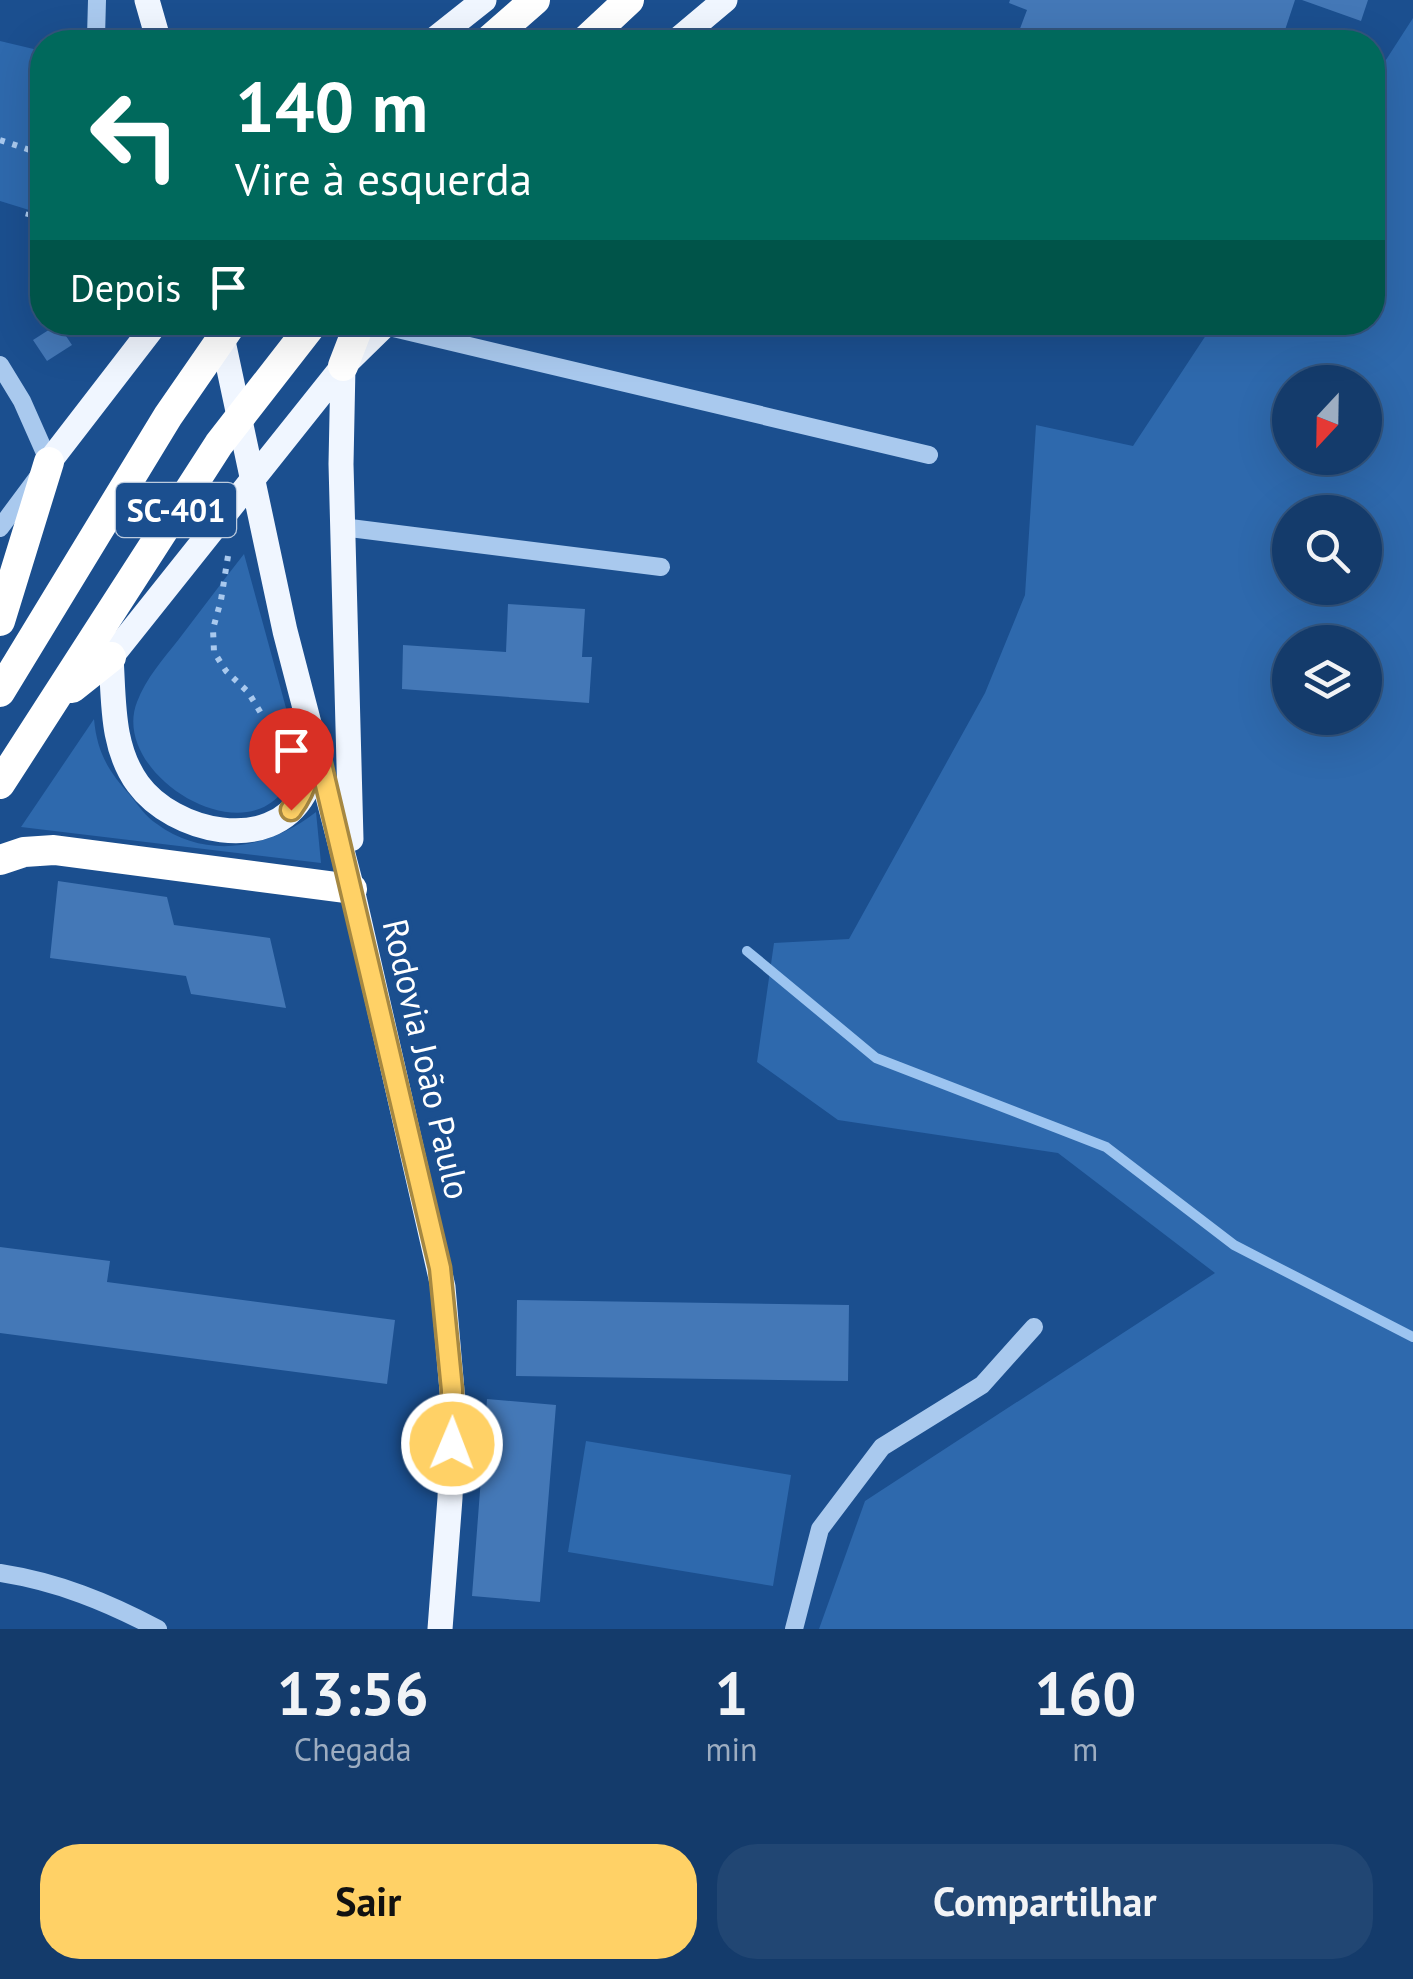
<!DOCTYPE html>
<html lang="pt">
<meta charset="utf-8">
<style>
:root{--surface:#143b6b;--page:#214673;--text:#f1f3f6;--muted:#9dadc1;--line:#33557e;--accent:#ffd166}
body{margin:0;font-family:"PT Sans",sans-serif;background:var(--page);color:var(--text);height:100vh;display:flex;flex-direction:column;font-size:38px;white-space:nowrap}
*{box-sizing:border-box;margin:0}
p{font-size:32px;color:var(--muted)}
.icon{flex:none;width:55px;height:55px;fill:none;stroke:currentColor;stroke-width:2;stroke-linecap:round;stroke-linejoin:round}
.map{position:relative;height:1629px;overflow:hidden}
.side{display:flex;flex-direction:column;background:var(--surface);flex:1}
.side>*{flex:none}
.hud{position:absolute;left:30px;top:30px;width:1355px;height:305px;border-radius:40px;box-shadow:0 10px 40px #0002,0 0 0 2px var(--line);background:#00695c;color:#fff;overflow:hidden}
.needle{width:65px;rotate:202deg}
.buttons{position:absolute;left:1272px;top:365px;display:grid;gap:20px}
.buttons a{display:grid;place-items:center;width:110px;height:110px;border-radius:50%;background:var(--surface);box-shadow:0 10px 40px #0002,0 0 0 2px var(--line);font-size:50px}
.pin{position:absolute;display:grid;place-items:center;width:85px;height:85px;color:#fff;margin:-102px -42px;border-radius:50% 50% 50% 0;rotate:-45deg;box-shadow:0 0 10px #0007}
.pin .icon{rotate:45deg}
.me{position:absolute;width:110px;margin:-55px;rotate:1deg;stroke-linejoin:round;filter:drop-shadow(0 0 8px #0008)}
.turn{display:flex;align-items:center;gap:35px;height:210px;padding:0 40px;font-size:45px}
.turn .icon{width:130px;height:130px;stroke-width:2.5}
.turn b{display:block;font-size:70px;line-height:85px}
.then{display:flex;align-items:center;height:95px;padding:0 40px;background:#0003;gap:20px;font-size:38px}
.eta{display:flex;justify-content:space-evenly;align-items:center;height:170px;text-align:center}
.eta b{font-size:60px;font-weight:800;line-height:70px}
.action{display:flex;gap:20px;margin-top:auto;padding:20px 40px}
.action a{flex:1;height:115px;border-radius:40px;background:var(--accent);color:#111;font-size:40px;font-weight:800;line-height:115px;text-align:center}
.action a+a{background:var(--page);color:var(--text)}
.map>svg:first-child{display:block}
</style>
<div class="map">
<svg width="1413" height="1629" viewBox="0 0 1413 1629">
<rect width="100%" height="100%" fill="#1b4f8f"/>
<path fill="#2e69ad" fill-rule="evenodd" d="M1413,18V1629H819L865,1501L1215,1273L1058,1153L838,1120L757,1062L774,943L849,939L985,693L1025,595L1036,425L1133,446L1214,323L1372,322L1373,80ZM1290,382H1365V458H1290ZM1365,512V588H1290V512ZM1365,642V718H1290V642Z
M0,41L42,51V214L0,201Z
M244,554L298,752C279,878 106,781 137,702C146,678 164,658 179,639C201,610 222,582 244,554Z
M94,719C97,752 108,771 130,795C138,805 146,817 157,824C207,861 270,848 316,812L321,863L21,827Z
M586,1441L791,1475L773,1586L568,1552Z"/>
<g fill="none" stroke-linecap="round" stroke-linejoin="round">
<path stroke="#9cc4f0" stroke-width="10" d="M747,951L876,1058L1106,1147L1234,1245L1413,1337"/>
</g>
<path fill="#4478b7" d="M1010,0H1295L1281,42H1015L1027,10L1009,3Z
M1302,0H1368L1361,21Z
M58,324L72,345L47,361L33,340Z
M508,604L585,609L582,657H592L589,703L402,689L403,645L506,652Z
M58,881L167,897L174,925L270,938L286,1008L191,994L186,976L50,958Z
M0,1247L110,1261L107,1282L395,1320L387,1384L0,1333Z
M517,1300L849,1305L848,1381L516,1376Z
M487,1399L556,1405L540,1602L472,1596Z"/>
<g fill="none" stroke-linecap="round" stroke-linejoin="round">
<path stroke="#a9c9ee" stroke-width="6" stroke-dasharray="5 8" stroke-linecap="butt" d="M0,140L42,154
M28,217L42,159
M228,556L221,600L213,629L214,652L226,671L248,692L283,749"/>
<path stroke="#a9c9ee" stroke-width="18" d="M96,37L97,0
M385,326L929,455
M0,365L22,401L49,462L0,528
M342,527L661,567
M0,1573C58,1582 107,1602 158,1629
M794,1629L820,1529L882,1447L982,1385L1034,1327"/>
<path stroke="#f0f6ff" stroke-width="25" d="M147,0L159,42
M431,42L484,0
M675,42L725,0
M220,327L285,631L352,889L443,1287L453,1402L450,1498L440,1629
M343,366L341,464L351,839
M49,462L157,322
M313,748C312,763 311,780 304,794C270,855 173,832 138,784C111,747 114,701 111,657L343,366L388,322"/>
<path stroke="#fff" stroke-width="30" d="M487,42L535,0
M584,42L629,0
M343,366L360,322
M0,621L49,462
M72,688L111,657
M0,692L168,416L233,322
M0,784L219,444L314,322
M0,860L24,852L54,850L352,889"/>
</g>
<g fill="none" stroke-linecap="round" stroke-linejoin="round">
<g stroke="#a68842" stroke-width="25">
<path id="route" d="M291,810C309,786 312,764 314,734L440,1268L452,1390V1444"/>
</g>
<use href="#route" stroke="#ffd166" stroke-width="18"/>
</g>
<g text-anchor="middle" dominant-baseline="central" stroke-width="8" stroke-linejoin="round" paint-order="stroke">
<rect fill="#1b4f8f" stroke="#bbcadd" stroke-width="2.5" x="116" y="483" width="120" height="54" rx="8"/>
<g font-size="32" font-weight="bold" fill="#fff">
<text x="176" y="510">SC-401</text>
</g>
<g font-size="35" fill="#fff" stroke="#1b4f8f">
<text transform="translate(427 1059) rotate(77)">Rodovia João Paulo</text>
</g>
</g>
</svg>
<div class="buttons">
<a><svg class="needle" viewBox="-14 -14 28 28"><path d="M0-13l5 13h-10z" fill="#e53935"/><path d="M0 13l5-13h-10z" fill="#9dadc1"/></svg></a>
<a><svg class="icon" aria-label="search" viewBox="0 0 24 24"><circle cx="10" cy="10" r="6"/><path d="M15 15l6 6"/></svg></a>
<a><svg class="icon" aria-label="layers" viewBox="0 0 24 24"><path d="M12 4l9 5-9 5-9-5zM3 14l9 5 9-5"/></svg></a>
</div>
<div class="pin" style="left:291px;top:810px;background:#d93025"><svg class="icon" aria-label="arrive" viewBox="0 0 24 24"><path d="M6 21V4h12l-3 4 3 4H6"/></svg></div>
<svg class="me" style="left:452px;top:1444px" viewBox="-20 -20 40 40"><circle r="17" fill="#ffd166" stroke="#fff" stroke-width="3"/><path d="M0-11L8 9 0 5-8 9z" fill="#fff"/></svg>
<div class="hud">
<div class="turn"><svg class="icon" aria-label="left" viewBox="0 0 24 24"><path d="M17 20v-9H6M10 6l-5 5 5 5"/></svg><div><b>140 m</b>Vire à esquerda</div></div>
<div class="then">Depois<svg class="icon" aria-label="arrive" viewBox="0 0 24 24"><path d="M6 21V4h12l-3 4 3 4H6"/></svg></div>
</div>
</div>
<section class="side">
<div class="eta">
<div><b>13:56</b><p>Chegada</p></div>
<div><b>1</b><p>min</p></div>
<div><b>160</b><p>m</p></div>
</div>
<div class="action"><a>Sair</a><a>Compartilhar</a></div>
</section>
